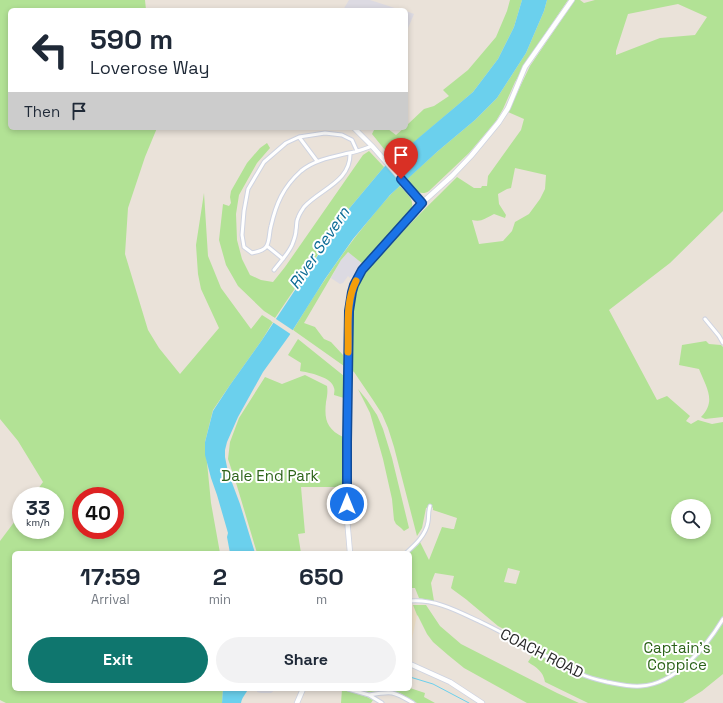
<!DOCTYPE html>
<style>
:root{--surface:#fff;--page:#f2f2f3;--text:#1f2937;--muted:#747a83;--accent:#0f766e}
body{margin:0;font-family:"Space Grotesk",sans-serif;background:var(--page);color:var(--text);height:100vh;display:flex;flex-direction:column;font-size:15px;white-space:nowrap}
*{box-sizing:border-box;margin:0}
p{font-size:13px;color:var(--muted)}
.icon{flex:none;width:22px;height:22px;fill:none;stroke:currentColor;stroke-width:2;stroke-linecap:round;stroke-linejoin:round}
.map{position:relative;flex:1;overflow:hidden}
.sheet{position:absolute;left:12px;top:551px;width:400px;height:140px;display:flex;flex-direction:column;background:var(--surface);border-radius:6px;box-shadow:0 2px 6px #0003}
.sheet>*{flex:none}
.guide{position:absolute;left:8px;top:8px;width:400px;height:122px;border-radius:6px;box-shadow:0 2px 6px #0003;background:#fff;color:var(--text);overflow:hidden}
.tools{position:absolute;left:671px;top:499px;display:grid;gap:8px}
.tools a{display:grid;place-items:center;width:40px;height:40px;border-radius:50%;background:var(--surface);box-shadow:0 2px 6px #0003;font-size:20px}
.speed{position:absolute;left:12px;top:487px;display:flex;gap:8px;font-size:20px;font-weight:700;text-align:center}
.speed>*{display:grid;place-content:center;width:52px;height:52px;border-radius:50%;background:var(--surface);box-shadow:0 2px 6px #0003;line-height:1}
.speed small{font-size:10px;font-weight:400}
.speed .limit{border:6px solid #d22;background:#fff;color:#111}
.pin{position:absolute;display:grid;place-items:center;width:34px;height:34px;color:#fff;margin:-41px -17px;border-radius:50% 50% 50% 0;rotate:-45deg;box-shadow:0 0 4px #0007}
.pin .icon{rotate:45deg}
.me{position:absolute;width:44px;margin:-22px;rotate:0deg;stroke-linejoin:round;filter:drop-shadow(0 0 3px #0008)}
.turn{display:flex;align-items:center;gap:14px;height:84px;padding:0 16px;font-size:18px}
.turn .icon{width:52px;height:52px;stroke-width:2.5}
.turn b{display:block;font-size:28px;line-height:34px}
.then{display:flex;align-items:center;height:38px;padding:0 16px;background:#0003;gap:8px;font-size:15px}
.eta{display:flex;justify-content:space-evenly;align-items:center;height:68px;text-align:center}
.eta b{font-size:24px;font-weight:600;line-height:28px}
.button{display:flex;gap:8px;margin-top:auto;padding:8px 16px}
.button a{flex:1;height:46px;border-radius:24px;background:var(--accent);color:#fff;font-size:16px;font-weight:600;line-height:46px;text-align:center}
.button a+a{background:var(--page);color:var(--text)}
.map>svg:first-child{display:block}
</style>
<div class="map">
<svg width="723" height="703" viewBox="0 0 723 703">
<rect width="100%" height="100%" fill="#eae2d9"/>
<path fill="#dcdae2" d="M349,0H370L401,10H343Z
M406,11L414,14L406,33Z
M348,252L363,264L355,278L352,276L350,278L348,276L343,283L340,284L331,278L341,260Z
M257,689H276L271,693H261L257,692Z"/>
<path fill="#eddfc8" d="M410,605H413L417,615L410,649Z"/>
<path fill="#b2e295" fill-rule="evenodd" d="M0,0H145L146,10H10V128H157L145,157L128,208L125,254L148,330L159,348L180,374L219,328L201,289L198,274L196,245L204,193L208,256L221,288L251,329L262,315L273,322L262,340L230,385L213,410L205,442L211,503L220,553H14V689H223L222,703H6L0,700V541L21,513V530H55V496H33L43,482L18,441L0,419ZM81,496H115V530H81Z
M510,0H522L514,27L498,59L473,92L393,160L372,134L375,128H388V129L396,135L404,128H406V126L424,109L434,106L449,96L443,90L468,70L496,37L507,11Z
M547,0H568L532,53L515,82L503,109L496,121L469,153L429,191C419,198 413,186 407,179L438,151L475,120L497,98L526,53L544,11Z
M575,0H580L584,3L595,0H723V211L670,263L609,310L657,400L667,396L690,416L686,421L691,424L698,420L712,424L723,422V674L702,691L683,703H588L545,682C543,671 537,668 528,662L539,645L522,639L498,626L468,601L467,600L452,589L451,588L454,576L435,573L431,583L434,601L419,598L415,588H410V553H408L418,545L420,542L429,560L442,527L452,529H454L457,518L433,510V508L431,506L426,508L422,528L417,536L394,447L388,428L382,414L373,400L354,372L351,370L354,295C359,276 373,264 386,250C409,224 433,201 457,177L474,188H481L482,186H487L488,176L521,130L524,119L508,112L530,66ZM678,4L707,17L695,35L660,38L616,55V51L628,14ZM515,168L546,175L545,189L540,199L529,214L515,222L512,231L503,241L479,244L472,220C482,222 484,219 494,214L505,218L506,215L499,204L498,194L507,189L511,188ZM678,506H704V532H678ZM508,568L520,571L516,584L504,582Z
M267,143L270,148L257,163L239,195L236,214L237,240L242,259L250,275L261,280L273,282L285,267L363,155L369,151L384,167L348,210L275,318L264,311L238,286L226,265L219,240L223,204L229,206L231,203L230,197L231,191L247,163L260,148Z
M400,186C405,192 414,198 412,207L391,234L363,264L348,252L341,260L304,323L315,327L324,339L331,342L343,355L344,366L293,330C316,292 340,255 369,220C379,208 388,196 400,186Z
M298,339L344,376V398L334,395C334,393 335,390 334,388C332,377 310,373 300,371L301,363L288,355Z
M706,341L709,344L721,345L723,347V417L705,419L701,417C717,401 706,387 699,369L679,365L682,345Z
M305,375L327,386C328,392 327,397 326,402C324,420 327,429 343,437V487H301L305,533L298,534L301,553H257L237,486L228,459L230,442L239,418L265,377L282,384Z
M358,389L367,400L377,415L383,429L392,458L409,528L404,531L401,528L396,524L394,520L392,499L383,459L370,413Z
M413,605H426L440,626L461,644L557,693L579,703H527L464,668L448,655L433,642L427,634L418,616L417,615Z
M410,688L425,693L424,697L435,703H417L400,693L388,690L369,692L353,689H410Z
M342,689L367,697L373,700L371,703H341Z"/>
<path fill="#6bd0ed" d="M522,0H547L544,11L526,53L497,98L475,120L438,151L390,195L353,239L325,279L289,336L263,372L238,417L227,442L225,450V457L228,472L240,504L255,553H230L227,537L228,533L217,495L211,478L205,455V442L213,411L230,385L262,340L348,210L384,167L473,92L498,59L514,27Z
M223,689H248C246,694 242,697 241,703H222Z"/>
<path fill="#eae2d9" d="M273,317L294,331L292,335L271,321Z"/>
<g fill="none" stroke-linecap="round" stroke-linejoin="round">
<path stroke="#6bd0ed" stroke-width="1" d="M410,677L433,684L469,703"/>
<g stroke="#ced3e1" stroke-width="5">
<path id="street" d="M299,137L317,161
M357,151L352,140L342,135L325,133L299,137L286,143L264,162L248,189L244,211L242,235L244,247L252,253C256,252 263,251 266,247C270,242 269,232 271,226C276,204 283,187 301,171C314,160 332,157 349,153C357,152 364,149 372,146
M267,246L283,259
M274,270C280,262 288,254 292,245C294,240 296,235 296,230C297,226 296,221 298,218C299,214 302,210 304,207C320,189 351,182 350,153
M705,319L719,336L723,343
M406,553C415,545 426,535 428,522C429,517 428,512 430,506
M410,601C437,599 459,612 483,623C516,639 547,658 581,674C589,678 598,680 607,682C618,684 629,687 641,686C676,684 706,647 723,619
M348,689L369,695L382,703
M369,695C392,691 393,691 413,703"/>
</g>
<g stroke="#ced3e1" stroke-width="6">
<path id="secondary" d="M354,128L372,146L422,203
M350,553L347,518V441L349,311L350,302L354,285L362,270L422,203L452,176L471,156L499,122L508,108L525,67L572,0
M410,664L450,682L482,703
M297,703L303,689"/>
</g>
<use href="#street" stroke="#fff" stroke-width="3"/>
<use href="#secondary" stroke="#fff" stroke-width="4.5"/>
</g>
<g fill="none" stroke-linecap="round" stroke-linejoin="round">
<g stroke="#114b97" stroke-width="10">
<path id="route" d="M347,504V442L349,311L352,292L354,285L362,270L422,203L401,179"/>
</g>
<use href="#route" stroke="#1a73e8" stroke-width="7"/>
<path stroke="#f59e0b" stroke-width="7" d="M348,352C349,329 345,303 356,281"/>
</g>
<g text-anchor="middle" dominant-baseline="central" stroke-width="4" stroke-linejoin="round" paint-order="stroke">
<g font-size="15" fill="#2c6319" stroke="#fff">
<text x="270" y="475">Dale End Park</text>
<text x="677" y="647">Captain's<tspan x="677" dy="17">Coppice</tspan></text>
</g>
<g font-size="15" fill="#282828" stroke="#fff">
<text transform="translate(542 653) rotate(27)">COACH ROAD</text>
</g>
<g font-size="16" font-style="italic" fill="#0d6c96" stroke="#fff">
<text transform="translate(319 248) rotate(-56)">River Severn</text>
</g>
</g>
</svg>
<div class="tools">
<a><svg class="icon" aria-label="search" viewBox="0 0 24 24"><circle cx="10" cy="10" r="6"/><path d="M15 15l6 6"/></svg></a>
</div>
<div class="speed"><div>33<small>km/h</small></div><div class="limit">40</div></div>
<div class="pin" style="left:401px;top:179px;background:#d93025"><svg class="icon" aria-label="arrive" viewBox="0 0 24 24"><path d="M6 21V4h12l-3 4 3 4H6"/></svg></div>
<svg class="me" style="left:347px;top:504px" viewBox="-20 -20 40 40"><circle r="17" fill="#1a73e8" stroke="#fff" stroke-width="3"/><path d="M0-11L8 9 0 5-8 9z" fill="#fff"/></svg>
<div class="guide">
<div class="turn"><svg class="icon" aria-label="left" viewBox="0 0 24 24"><path d="M17 20v-9H6M10 6l-5 5 5 5"/></svg><div><b>590 m</b>Loverose Way</div></div>
<div class="then">Then<svg class="icon" aria-label="arrive" viewBox="0 0 24 24"><path d="M6 21V4h12l-3 4 3 4H6"/></svg></div>
</div>
<section class="sheet">
<div class="eta">
<div><b>17:59</b><p>Arrival</p></div>
<div><b>2</b><p>min</p></div>
<div><b>650</b><p>m</p></div>
</div>
<div class="button"><a>Exit</a><a>Share</a></div>
</section>
</div>
